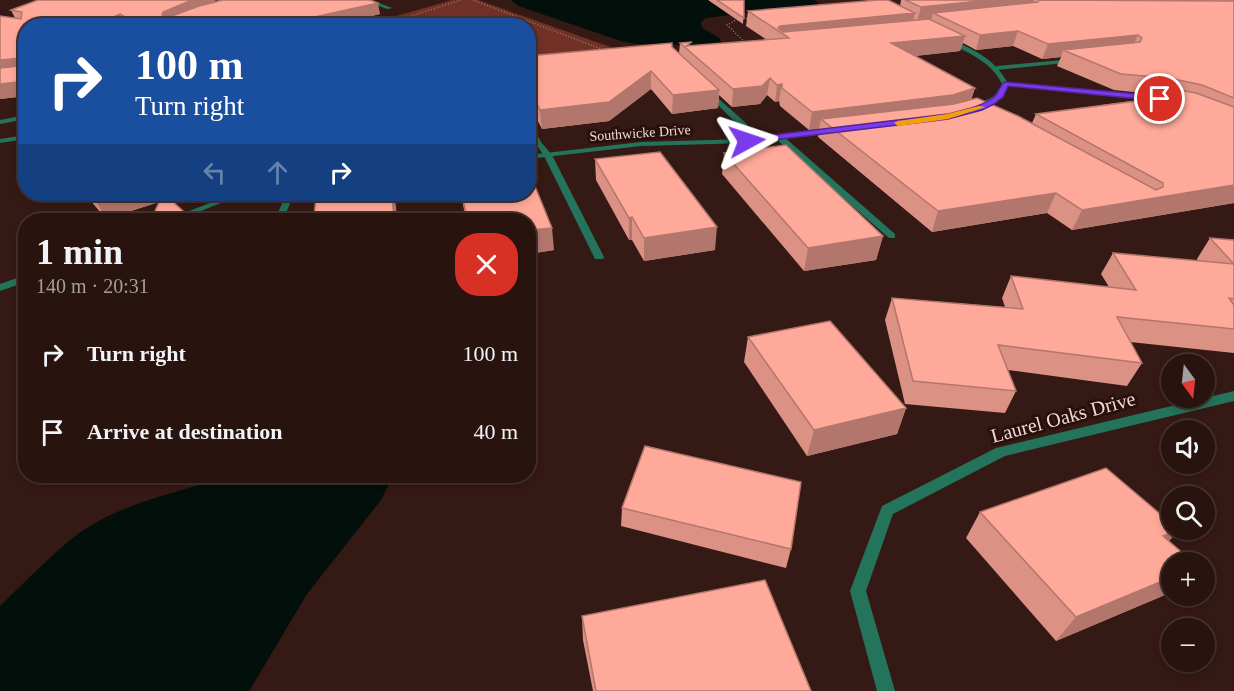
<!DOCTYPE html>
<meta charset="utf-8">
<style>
:root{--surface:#28130f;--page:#301c18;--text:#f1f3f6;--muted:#a59e9e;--line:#44322f}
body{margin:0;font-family:"Times New Roman",serif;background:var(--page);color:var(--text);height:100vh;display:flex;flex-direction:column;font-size:22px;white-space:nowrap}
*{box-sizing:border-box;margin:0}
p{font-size:20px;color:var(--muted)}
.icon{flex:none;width:33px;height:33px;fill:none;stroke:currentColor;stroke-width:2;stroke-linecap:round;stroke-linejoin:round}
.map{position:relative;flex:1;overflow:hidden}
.details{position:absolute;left:18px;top:213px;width:518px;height:270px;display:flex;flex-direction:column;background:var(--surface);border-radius:24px;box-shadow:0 3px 9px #0003,0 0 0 2px var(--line)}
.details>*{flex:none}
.top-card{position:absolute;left:18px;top:18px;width:518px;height:183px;border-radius:24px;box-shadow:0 3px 9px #0003,0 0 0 2px var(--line);background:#1a4fa0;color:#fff;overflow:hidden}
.needle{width:39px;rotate:165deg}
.controls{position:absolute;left:1161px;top:354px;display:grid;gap:12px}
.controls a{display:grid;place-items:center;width:54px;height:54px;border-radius:50%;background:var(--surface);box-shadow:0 3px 9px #0003,0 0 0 2px var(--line);font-size:30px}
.pin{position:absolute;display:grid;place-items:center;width:51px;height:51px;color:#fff;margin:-26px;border:3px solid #fff;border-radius:50%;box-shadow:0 2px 6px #0007}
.me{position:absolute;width:66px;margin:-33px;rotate:85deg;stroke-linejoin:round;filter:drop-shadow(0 0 4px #0008)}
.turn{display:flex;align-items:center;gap:21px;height:126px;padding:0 18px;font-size:27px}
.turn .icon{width:78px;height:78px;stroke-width:2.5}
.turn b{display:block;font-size:42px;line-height:51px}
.lanes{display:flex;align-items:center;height:57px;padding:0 18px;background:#0003;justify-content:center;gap:30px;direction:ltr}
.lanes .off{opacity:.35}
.round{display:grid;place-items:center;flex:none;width:63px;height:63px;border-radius:24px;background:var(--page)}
.overview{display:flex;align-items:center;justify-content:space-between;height:102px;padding:0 18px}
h1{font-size:36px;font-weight:800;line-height:45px}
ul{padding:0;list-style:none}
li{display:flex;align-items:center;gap:18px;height:78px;padding:0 18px}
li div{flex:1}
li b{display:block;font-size:22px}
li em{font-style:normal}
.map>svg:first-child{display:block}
</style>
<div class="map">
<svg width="1234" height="691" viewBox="0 0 1234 691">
<rect width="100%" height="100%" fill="#351914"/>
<path fill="#713127" d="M452,0H478L619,50L528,62V26H352L393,17Z"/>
<path fill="#020f0a" d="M511,0H815L819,4L706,18L701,22L702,28L720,38L721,42L695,45L637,44L621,41L518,6Z
M232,476H393L381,500L307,594L249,691H0V606C24,583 48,558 74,537C118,503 179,492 232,476Z"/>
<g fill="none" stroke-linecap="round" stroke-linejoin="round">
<path stroke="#927a76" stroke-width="1.5" stroke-dasharray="1 2" stroke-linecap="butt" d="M473,0L604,50
M408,17L461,0
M747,44L727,25L736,20L750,18"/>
<path fill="#24735b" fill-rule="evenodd" d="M363,0H371L392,8L387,9Z
M1073,59L1076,61L1075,62L997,70L994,68L997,66Z
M706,91H710L747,124L750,143H744L740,127L706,93Z
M528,123H531L541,142L552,155L604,257L603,259H595L594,257L544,156L528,132Z
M777,136H783L895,234V238H889L777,140Z
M286,194H294L283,220H275Z"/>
<path fill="#24735b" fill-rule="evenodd" d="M949,39C972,48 996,60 1007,82L1156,96L1159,98L1156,100L1008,86L1003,96L979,111H973V107L998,94L1002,84C991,61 968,53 947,42Z
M26,115V119L0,124V120Z
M834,129L838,131L837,133L747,143L641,146L528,159V155L641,142L747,139Z
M26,135V139L0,143V139Z
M233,194H244L178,220H166Z
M26,275V282L0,291V284Z
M1234,391V401L1005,456L893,514L866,591L895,691H877L850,591L882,506L996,448Z"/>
</g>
<path fill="#db9184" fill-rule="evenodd" d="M38,0H215L216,2L220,1L216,0H370L380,14L331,26H26V96L0,99V16L15,18L11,10Z
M708,0H744L743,24Z
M901,0H1234V203L1072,230L1047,213L932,232L818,137L819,129L809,130L780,106L779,101L775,102L767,95L760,104L732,107L719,95L718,108L672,114L651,89L609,121L542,129L528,102V56L672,47L679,53L680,43L692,46L767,40L746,26L748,11L900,6ZM963,43L976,50L1013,46L1042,59L1061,57L1057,66L1114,90L1143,93L1139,100L1036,114L1032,123L971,100L975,88L915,56L960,51Z
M724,153L883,236L876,260L804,271L722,174Z
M595,159L715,250L644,261L632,240H629L596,180Z
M85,194H165L156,196L159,202L106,219Z
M461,194H528L554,250L535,253V258L528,220H466Z
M1210,238L1234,240V353L1130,342L1142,363L1127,386L1008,370L1016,391L1005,413L905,404L885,320L892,298L1005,307L1002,298L1011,276L1109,287L1101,274L1113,253L1198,261L1197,259Z
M748,337L906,408L897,434L807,456L744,362Z
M622,508L791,549L786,568L621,526Z
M980,512L1169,541L1172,562V592L1056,641L966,538Z
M582,616L811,691H593L583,640Z"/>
<path fill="#b2766c" d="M192,0H215L217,6L167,24L162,15L163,12Z
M990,0H1034L1031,9L933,13L931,20L917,21L921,7Z
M378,3L380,14L331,26L310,18Z
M915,13L911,28L789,38L778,28L780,26Z
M120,14L124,26H94Z
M1018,31L1013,46L976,50L980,35Z
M1138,35L1131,50H1063L1061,57L1042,59L1048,44Z
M965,36L960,51L887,59L891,43Z
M20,58L26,68L0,74V60Z
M651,71V89L609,121L542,129L540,110Z
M770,78L767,95L760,104L732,107L733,89Z
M26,81V96L0,99V84Z
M782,84L779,101L775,102L777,85Z
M975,88L969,106L821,119L819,129L809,130L812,112Z
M719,90L718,108L672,114L673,95Z
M1234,185V203L1072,230L1082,210Z
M1056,193L1047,213L932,232L938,211Z
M104,194H165L156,196L159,202L106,219L94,197Z
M392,194H393L396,206L397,220H394Z
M632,217V240H629V218Z
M717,227L715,250L644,261V238Z
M552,228L554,250L535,253V258L528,259V236L531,230Z
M883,236L876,260L804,271L808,248Z
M906,408L897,434L807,456L814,430Z
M1179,530L1157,555L1163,536Z
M1172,577V592L1056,641L1076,617Z"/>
<path fill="#ffa99a" stroke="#b2766c" stroke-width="1.5" d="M38,0H192L163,12L162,15L172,16L199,6L223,0H370L378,3L310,18L330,26H141L120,14L94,26H26V81L0,84V68L19,66L20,58L0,60V16L21,19L22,12L11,10Z
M717,0H744V18Z
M878,0H888L915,13L780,26L778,28L783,32L929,19L965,36L891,43L975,88L953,95L812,112L782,88V84L777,85L770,78L762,86L733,89L680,43L692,42L686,46L789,38L748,11Z
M905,0H990L921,7Z
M1039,0L1234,1V98L1202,85L1169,78L1121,74L1063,50L1140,42L1142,38L1138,35L1048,44L1018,31L980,35L933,13L1038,2Z
M672,43V47L719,90L673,95L651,71L609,102L540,110L528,86V56Z
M1147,84L1196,93L1234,107V185L1082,210L1056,193L938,211L821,119L954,104L977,98L1018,116L1156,190L1163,187V183L1036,114L1175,96Z
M786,145L883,236L808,248L724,153Z
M660,152L717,227L644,238L632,217L629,218L595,159Z
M528,169L552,228L531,230L533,235L528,236V220H467L462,194H528Z
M91,194H104L94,197Z
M316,194H392L394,220H314Z
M170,199L193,220L224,217L223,220H151L160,200Z
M1210,238L1234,240V299L1229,298L1234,305V329L1117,317L1142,363L998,345L1016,391L913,381L892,298L1023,309L1011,276L1136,290L1113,253L1234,264Z
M830,321L906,408L814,430L748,337Z
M645,446L801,482L791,549L622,508Z
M1106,468L1172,524V530H1179L1163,536L1193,562H1172V577L1076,617L980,512Z
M765,580L811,691H596L582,616Z"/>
<path fill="#7c3aed" stroke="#51269a" stroke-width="1.5" d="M1005,82L1160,96L1164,99L1160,101L1008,86L1003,97L994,104L982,110L948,119L747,143L742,141L747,138L948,114C964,110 981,107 994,97C999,92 1000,85 1005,82Z"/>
<path fill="#f59e0b" d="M979,106L986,107L948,119L898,126L894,123L898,121L947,114Z"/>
<g text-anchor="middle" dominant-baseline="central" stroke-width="6" stroke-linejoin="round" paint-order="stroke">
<g font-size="14" fill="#eedad7" stroke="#2a100b">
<text transform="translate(640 133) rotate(-4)">Southwicke Drive</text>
</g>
<g font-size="20" fill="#eedad7" stroke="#2a100b">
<text transform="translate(1063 417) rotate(-15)">Laurel Oaks Drive</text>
</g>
</g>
</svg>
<div class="controls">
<a><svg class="needle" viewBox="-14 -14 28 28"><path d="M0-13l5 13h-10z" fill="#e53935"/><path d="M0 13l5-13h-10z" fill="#a59e9e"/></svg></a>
<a><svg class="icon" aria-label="sound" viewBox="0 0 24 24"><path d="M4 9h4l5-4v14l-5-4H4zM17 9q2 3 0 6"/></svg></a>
<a><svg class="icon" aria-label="search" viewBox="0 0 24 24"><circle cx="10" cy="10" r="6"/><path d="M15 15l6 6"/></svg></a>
<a>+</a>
<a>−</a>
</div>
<div class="pin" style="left:1160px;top:99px;background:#d93025"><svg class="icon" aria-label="arrive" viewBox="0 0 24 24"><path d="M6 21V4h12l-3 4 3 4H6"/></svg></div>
<svg class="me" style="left:747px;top:141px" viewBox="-20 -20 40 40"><path d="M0-17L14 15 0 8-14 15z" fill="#7c3aed" stroke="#fff" stroke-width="4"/></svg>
<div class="top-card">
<div class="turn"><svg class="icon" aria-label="right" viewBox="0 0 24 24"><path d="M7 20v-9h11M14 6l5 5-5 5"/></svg><div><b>100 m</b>Turn right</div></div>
<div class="lanes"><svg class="icon off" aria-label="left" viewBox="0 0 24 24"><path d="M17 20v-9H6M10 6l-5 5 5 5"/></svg><svg class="icon off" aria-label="ahead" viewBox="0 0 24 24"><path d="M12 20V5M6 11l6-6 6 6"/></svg><svg class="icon" aria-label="right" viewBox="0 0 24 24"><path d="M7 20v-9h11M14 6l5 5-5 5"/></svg></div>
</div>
<section class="details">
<div class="overview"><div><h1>1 min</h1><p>140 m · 20:31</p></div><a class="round" style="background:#d93025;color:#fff"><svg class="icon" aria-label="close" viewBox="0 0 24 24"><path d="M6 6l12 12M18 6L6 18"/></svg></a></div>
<ul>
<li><svg class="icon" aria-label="right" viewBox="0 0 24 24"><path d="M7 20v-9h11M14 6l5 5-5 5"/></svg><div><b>Turn right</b></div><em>100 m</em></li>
<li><svg class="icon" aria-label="arrive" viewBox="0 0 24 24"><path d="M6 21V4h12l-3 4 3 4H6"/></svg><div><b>Arrive at destination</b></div><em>40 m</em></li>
</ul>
</section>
</div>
